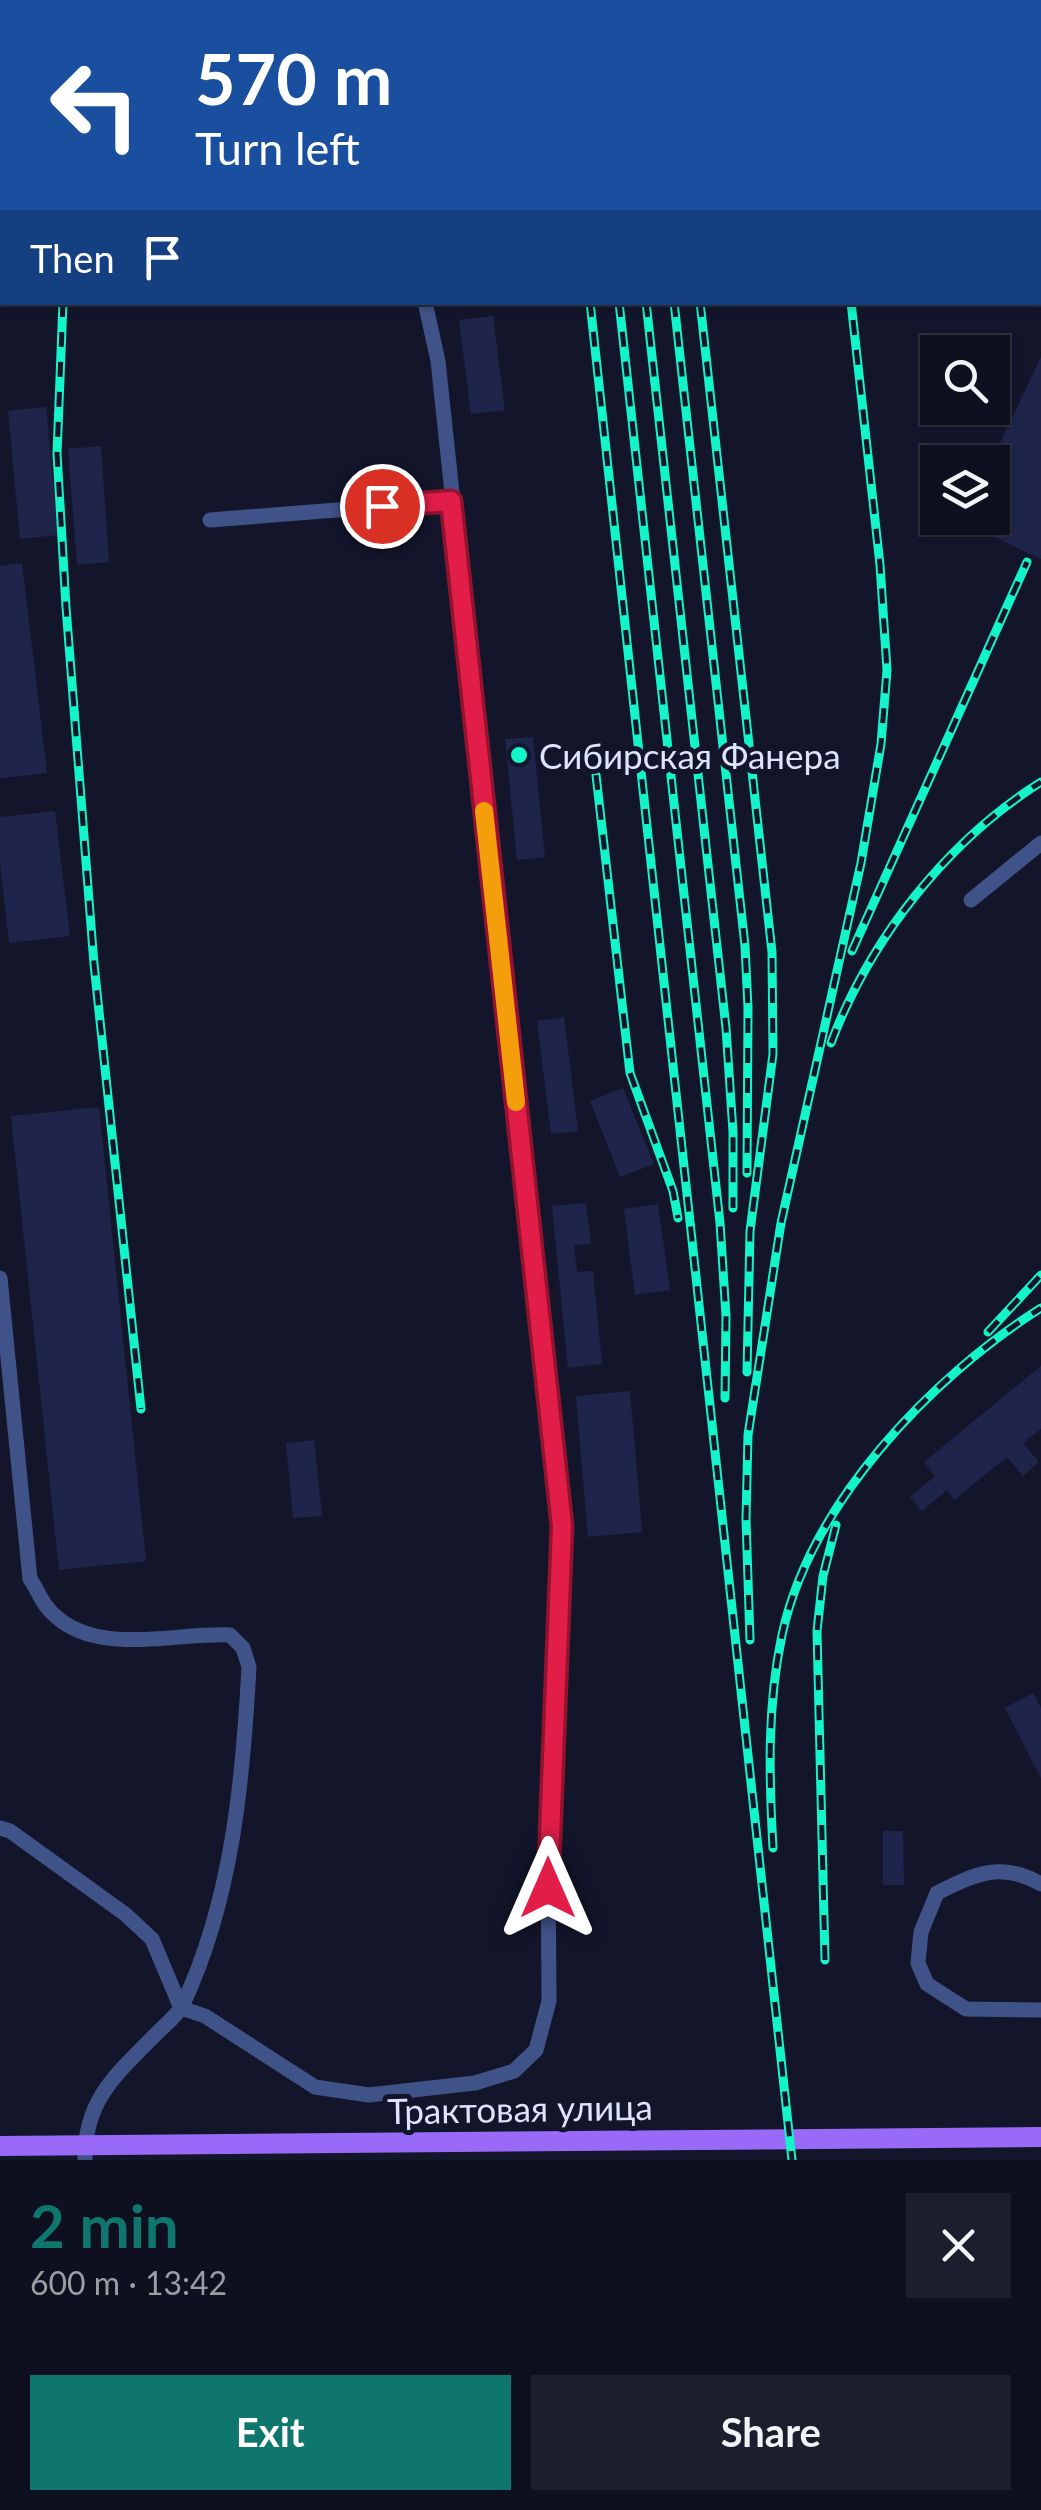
<!DOCTYPE html>
<meta charset="utf-8">
<style>
:root{--surface:#0e1020;--page:#1c1e2d;--text:#f1f3f6;--muted:#9b9da5;--line:#2e303e;--accent:#0f766e}
body{margin:0;font-family:Lato,sans-serif;background:var(--page);color:var(--text);height:100vh;display:flex;flex-direction:column;font-size:38px;white-space:nowrap}
*{box-sizing:border-box;margin:0}
p{font-size:32px;color:var(--muted)}
.icon{flex:none;width:55px;height:55px;fill:none;stroke:currentColor;stroke-width:2;stroke-linecap:round;stroke-linejoin:round}
.map{position:relative;height:2160px;overflow:hidden}
.details{display:flex;flex-direction:column;background:var(--surface);flex:1}
.details>*{flex:none}
.top-card{position:absolute;left:0px;top:0px;width:1042px;height:305px;box-shadow:0 2px 8px #0004,0 0 0 2px var(--line);background:#1a4fa0;color:#fff;overflow:hidden}
.controls{position:absolute;left:920px;top:335px;display:grid;gap:20px}
.controls a{display:grid;place-items:center;width:90px;height:90px;border-radius:0px;background:var(--surface);box-shadow:0 2px 8px #0004,0 0 0 2px var(--line);font-size:50px}
.pin{position:absolute;display:grid;place-items:center;width:85px;height:85px;color:#fff;margin:-42px;border:5px solid #fff;border-radius:50%;box-shadow:0 2px 10px #0007}
.me{position:absolute;width:110px;margin:-55px;rotate:0deg;stroke-linejoin:round;filter:drop-shadow(0 0 8px #0008)}
.turn{display:flex;align-items:center;gap:35px;height:210px;padding:0 30px;font-size:45px}
.turn .icon{width:130px;height:130px;stroke-width:2.5}
.turn b{display:block;font-size:70px;line-height:85px}
.then{display:flex;align-items:center;height:95px;padding:0 30px;background:#0003;gap:20px;font-size:38px}
.round{display:grid;place-items:center;flex:none;width:105px;height:105px;border-radius:0px;background:var(--page)}
.summary{display:flex;align-items:center;justify-content:space-between;height:170px;padding:0 30px}
h1{font-size:60px;font-weight:700;line-height:75px;color:var(--accent)}
.action{display:flex;gap:20px;margin-top:auto;padding:20px 30px}
.action a{flex:1;height:115px;border-radius:0px;background:var(--accent);color:#fff;font-size:40px;font-weight:700;line-height:115px;text-align:center}
.action a+a{background:var(--page);color:var(--text)}
.map>svg:first-child{display:block}
</style>
<div class="map">
<svg width="1041" height="2160" viewBox="0 0 1041 2160">
<rect width="100%" height="100%" fill="#13162b"/>
<path fill="#1f244b" d="M493,316L505,410L471,414L459,320Z
M1041,357V559L963,522L964,518H992L991,462Z
M46,407L58,535L20,539L8,411Z
M101,446L109,562L77,565L68,449Z
M22,563L47,773L0,778V566Z
M533,737L545,857L517,860L505,739Z
M55,811L70,936L9,943L0,864V817Z
M564,1017L578,1131L551,1134L537,1021Z
M623,1088L654,1164L620,1177L590,1101Z
M99,1107L146,1561L59,1570L11,1116Z
M586,1203L591,1244L574,1245L577,1272L593,1271L602,1364L568,1368L552,1206Z
M658,1204L670,1290L635,1295L624,1209Z
M1041,1366V1429L1023,1443L1039,1462L1023,1476L1007,1457L954,1500L947,1490L922,1511L910,1497L935,1476L924,1462Z
M630,1391L642,1532L588,1537L576,1396Z
M314,1440L322,1516L293,1518L286,1443Z
M1033,1693L1041,1708V1778L1005,1708Z
M883,1831H903L904,1885H883Z"/>
<g fill="none" stroke-linecap="round" stroke-linejoin="round">
<path stroke="#405388" stroke-width="15" d="M332,0V2
M210,520L451,501
M971,900L1041,843
M0,1278L30,1579C36,1587 40,1598 46,1606C88,1660 172,1632 230,1635L243,1648L249,1667C243,1781 232,1900 183,2004C178,2015 166,2024 158,2032C118,2073 84,2099 85,2160
M0,1828L10,1831L125,1914L152,1939L181,2008L205,2016L315,2087L369,2095L475,2083L514,2071L536,2050L549,2001L548,1850L562,1527L438,361L425,302
M1041,1884C1001,1861 975,1874 937,1893L921,1932L918,1963L927,1984L966,2009L1041,2010"/>
<path stroke="#996af8" stroke-width="20" d="M0,2146L1041,2137"/>
<g stroke="#13f4c8" stroke-width="9">
<path id="rail" d="M54,0V2
M556,0L557,2
M599,0V2
M641,0V2
M666,0L667,2
M818,0L819,2
M910,2L911,0
M0,4L1,0
M0,41L2,34
M63,302L57,454L66,607L94,964L141,1409
M590,302L792,2160
M619,302L720,1223L726,1316L725,1398
M646,302L726,1028L733,1132V1208
M674,302L745,946L748,1008L747,1173
M700,302L772,952L773,1054L750,1231L747,1372
M596,775L630,1073L673,1191L678,1218
M852,951L1027,562
M831,1043C870,939 947,841 1041,782
M988,1332L1041,1275
M750,1640L746,1519L748,1435L781,1223L861,863L881,744L887,670L880,565L851,302
M773,1848C769,1776 767,1706 782,1635C810,1504 931,1377 1041,1308
M825,1960L817,1631L823,1576L836,1525"/>
</g>
<use href="#rail" stroke="#13162b" stroke-width="5" stroke-dasharray="15" stroke-linecap="butt"/>
</g>
<g fill="none" stroke-linecap="round" stroke-linejoin="round">
<g stroke="#92132f" stroke-width="25">
<path id="route" d="M382,506L451,501L562,1526L548,1888"/>
</g>
<use href="#route" stroke="#e11d48" stroke-width="18"/>
<path stroke="#f59e0b" stroke-width="18" d="M484,811L516,1102"/>
</g>
<circle fill="#13f4c8" stroke="#13162b" stroke-width="4" cx="519" cy="755" r="10"/>
<g text-anchor="middle" dominant-baseline="central" stroke-width="10" stroke-linejoin="round" paint-order="stroke">
<g font-size="35" fill="#dee4fe" stroke="#13162b" text-anchor="start">
<text x="539" y="755">Сибирская Фанера</text>
</g>
<g font-size="35" fill="#dee4fe" stroke="#13162b">
<text transform="translate(520 2108) rotate(-1)">Трактовая улица</text>
</g>
</g>
</svg>
<div class="controls">
<a><svg class="icon" aria-label="search" viewBox="0 0 24 24"><circle cx="10" cy="10" r="6"/><path d="M15 15l6 6"/></svg></a>
<a><svg class="icon" aria-label="layers" viewBox="0 0 24 24"><path d="M12 4l9 5-9 5-9-5zM3 14l9 5 9-5"/></svg></a>
</div>
<div class="pin" style="left:382px;top:506px;background:#d93025"><svg class="icon" aria-label="arrive" viewBox="0 0 24 24"><path d="M6 21V4h12l-3 4 3 4H6"/></svg></div>
<svg class="me" style="left:548px;top:1888px" viewBox="-20 -20 40 40"><path d="M0-17L14 15 0 8-14 15z" fill="#e11d48" stroke="#fff" stroke-width="4"/></svg>
<div class="top-card">
<div class="turn"><svg class="icon" aria-label="left" viewBox="0 0 24 24"><path d="M17 20v-9H6M10 6l-5 5 5 5"/></svg><div><b>570 m</b>Turn left</div></div>
<div class="then">Then<svg class="icon" aria-label="arrive" viewBox="0 0 24 24"><path d="M6 21V4h12l-3 4 3 4H6"/></svg></div>
</div>
</div>
<section class="details">
<div class="summary"><div><h1>2 min</h1><p>600 m · 13:42</p></div><a class="round"><svg class="icon" aria-label="close" viewBox="0 0 24 24"><path d="M6 6l12 12M18 6L6 18"/></svg></a></div>
<div class="action"><a>Exit</a><a>Share</a></div>
</section>
